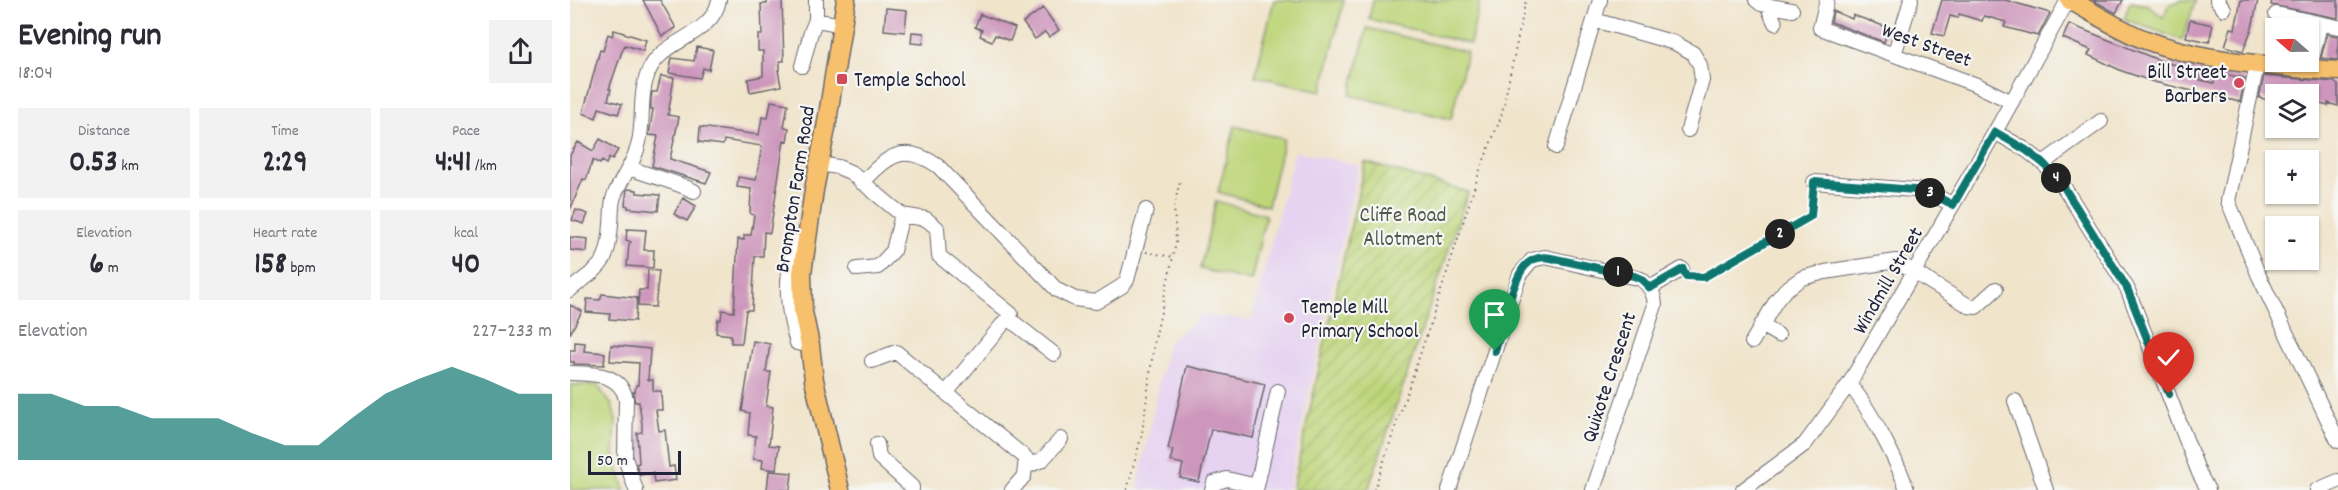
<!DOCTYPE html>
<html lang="en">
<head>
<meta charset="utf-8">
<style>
  :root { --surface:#fff; --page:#f2f2f3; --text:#2b2b33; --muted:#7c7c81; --accent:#0f766e }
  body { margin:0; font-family:Dekko,sans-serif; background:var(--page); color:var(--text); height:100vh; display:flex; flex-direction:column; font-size:22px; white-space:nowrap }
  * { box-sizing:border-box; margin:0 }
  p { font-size:20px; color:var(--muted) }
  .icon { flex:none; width:33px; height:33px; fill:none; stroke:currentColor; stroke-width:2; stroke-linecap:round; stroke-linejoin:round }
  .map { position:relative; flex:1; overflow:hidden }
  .side { display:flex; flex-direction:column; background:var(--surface); width:570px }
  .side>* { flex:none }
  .needle { width:39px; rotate:290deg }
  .controls { position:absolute; left:1695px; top:18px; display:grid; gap:12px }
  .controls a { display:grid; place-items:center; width:54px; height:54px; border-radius:0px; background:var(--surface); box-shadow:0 2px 4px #0004; font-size:30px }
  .scale { position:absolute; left:18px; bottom:15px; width:93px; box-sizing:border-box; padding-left:6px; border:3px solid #22223b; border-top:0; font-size:16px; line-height:21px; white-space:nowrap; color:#22223b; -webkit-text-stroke:4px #f6f6f2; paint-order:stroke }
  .pin { position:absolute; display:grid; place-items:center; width:51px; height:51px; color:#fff; margin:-62px -26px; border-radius:50% 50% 50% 0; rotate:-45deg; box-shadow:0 0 6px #0007 }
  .pin .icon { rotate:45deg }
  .km { position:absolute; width:30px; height:30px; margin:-15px; border-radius:50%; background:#222; color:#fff; font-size:16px; line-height:30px; text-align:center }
  .round { display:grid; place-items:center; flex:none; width:63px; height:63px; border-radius:0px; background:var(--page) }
  .head { display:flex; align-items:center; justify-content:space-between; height:102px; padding:0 18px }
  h1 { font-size:33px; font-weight:800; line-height:45px }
  .metrics { display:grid; grid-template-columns:repeat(3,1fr); gap:9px; height:102px; padding:6px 18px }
  .metrics div { display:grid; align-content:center; border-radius:0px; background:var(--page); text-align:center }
  .metrics b { font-size:30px; font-weight:800 }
  .metrics small { font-size:16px; font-weight:400 }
  .metrics p { font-size:16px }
  .chart { height:168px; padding:12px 18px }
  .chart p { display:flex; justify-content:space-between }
  .chart svg { width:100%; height:108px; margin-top:6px; fill:var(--accent); opacity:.7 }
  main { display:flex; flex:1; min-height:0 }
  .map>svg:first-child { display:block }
</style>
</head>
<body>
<main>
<section class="side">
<div class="head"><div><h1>Evening run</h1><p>18:04</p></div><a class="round"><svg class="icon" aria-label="share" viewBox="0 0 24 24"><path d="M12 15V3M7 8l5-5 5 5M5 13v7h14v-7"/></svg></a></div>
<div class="metrics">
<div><p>Distance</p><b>0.53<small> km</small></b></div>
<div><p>Time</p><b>2:29</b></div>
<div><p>Pace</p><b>4:41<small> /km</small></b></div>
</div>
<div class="metrics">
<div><p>Elevation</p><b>6<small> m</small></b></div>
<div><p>Heart rate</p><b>158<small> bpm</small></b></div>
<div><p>kcal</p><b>40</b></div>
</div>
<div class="chart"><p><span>Elevation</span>227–233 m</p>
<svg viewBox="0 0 160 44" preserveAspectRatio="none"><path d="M0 44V17L10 17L20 22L30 22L40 27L50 27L60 27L70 33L80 38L90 38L100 27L110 17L120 11L130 6L140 11L150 17L160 17V44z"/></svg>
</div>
</section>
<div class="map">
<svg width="1768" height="490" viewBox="0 0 1768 490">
  <defs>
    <pattern id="garden-furrows" width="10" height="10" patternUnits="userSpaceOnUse" patternTransform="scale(1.5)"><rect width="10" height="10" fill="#bed57a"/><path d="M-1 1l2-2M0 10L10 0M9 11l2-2" fill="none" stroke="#a3b76a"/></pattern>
  </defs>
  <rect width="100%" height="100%" fill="#f6f6f2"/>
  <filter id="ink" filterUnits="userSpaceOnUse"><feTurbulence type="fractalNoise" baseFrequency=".0167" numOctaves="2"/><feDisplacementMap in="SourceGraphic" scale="12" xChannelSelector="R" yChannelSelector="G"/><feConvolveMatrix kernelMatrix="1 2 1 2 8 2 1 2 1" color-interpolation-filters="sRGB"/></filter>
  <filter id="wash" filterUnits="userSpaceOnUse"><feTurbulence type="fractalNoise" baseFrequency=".008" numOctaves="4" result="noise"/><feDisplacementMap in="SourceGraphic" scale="24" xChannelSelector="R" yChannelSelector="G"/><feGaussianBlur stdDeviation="1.35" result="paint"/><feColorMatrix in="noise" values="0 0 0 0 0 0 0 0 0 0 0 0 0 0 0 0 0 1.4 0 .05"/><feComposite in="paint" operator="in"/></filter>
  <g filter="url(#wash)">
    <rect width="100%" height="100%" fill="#f0e4cb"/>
    <path fill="#e5d3f1" d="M725,151L789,165L718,490H567L597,344L631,315L681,320Z"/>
    <path fill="#bed57a" stroke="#707c5a" stroke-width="1.5" d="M704,0H774L752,91L685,76Z
      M803,0H910L900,44L799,19Z
      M1611,0H1626L1612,40L1554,19L1560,2L1578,5L1593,17L1599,5Z
      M797,28L897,52L881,119L780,95Z
      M665,126L714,139L698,206L648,192Z
      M646,201L696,215L681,281L630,269Z
      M0,385H27L42,405L46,419L44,454L55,490H0Z"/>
    <path fill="url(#garden-furrows)" stroke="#707c5a" stroke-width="1.5" d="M795,162L898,192L798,490H722Z"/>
    <g id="blocks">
      <path fill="#cd96bc" d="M73,0H90L106,28L92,36Z
        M197,0H212L214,61H210V70H208L211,86L180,92L178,79L193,76V51H188V35H192L191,4H197Z
        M1372,0H1435L1480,13L1468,36L1434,27L1436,22L1414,16L1412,21L1389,14L1388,18L1380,16L1374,36L1362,33Z
        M1523,0H1553L1546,13Z
        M1671,0H1688L1682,28L1673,51L1655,46L1661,28L1665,29Z
        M1702,0H1768V18L1701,5Z
        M316,8L337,10L335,32L314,30Z
        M473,8L489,30L479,37L475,32L465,39L453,23Z
        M1263,11L1282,19L1283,15L1319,28L1314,42L1261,22Z
        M410,14L445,28L440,41L425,35L422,41L410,36L412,30L405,27Z
        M1620,20L1643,25L1639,42L1616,37Z
        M1499,24L1596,63L1632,70L1630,80L1644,83L1647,73L1675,78L1670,102L1584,82L1552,71L1518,55L1521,50L1493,38Z
        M44,30L76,40L73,51L55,45L51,54L39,89H41L38,100L52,104L48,114L29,108L26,118L13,113L30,50L33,51L38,34L42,36Z
        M342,32L354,33L353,44L341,43Z
        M1757,34L1768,36V60L1751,58Z
        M127,47L143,50L139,70L133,68L130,78L99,73L102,58L124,61Z
        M91,76L104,78L98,115L109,117L100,159L141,172L136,183L82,166L88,136L79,135L83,109H81V99L82,92H87Z
        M1694,76L1764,82L1768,85V106L1758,103V106L1738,101V94H1701L1700,100L1689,98Z
        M201,101L218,104L214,127L219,128L217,141L214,140L200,233L194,232L193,256H185L182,310H176L172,343H161V335L146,333L148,319L151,320L152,310L164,312L168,239L174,240V235H181L184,215L180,214L181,189L167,187L168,177L186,180L192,146L154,140L153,145L129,142L130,127L189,135L192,117L198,118Z
        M30,139L48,150L42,160L39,158L36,164L32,161L30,164L23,160L16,180L13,179L0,210V155L8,142L23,151Z
        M57,189L67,190V193L90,195L88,211L58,208V206L55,205Z
        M113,198L126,206L117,221L104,214Z
        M6,210L18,214L14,224L2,220Z
        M57,229L76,230L74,250H84L83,268L57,266L59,244L61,242L56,240Z
        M0,237L18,239L17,252L0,250Z
        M78,270L89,271L85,307L68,306L69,290H77Z
        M32,294L67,298L65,321L39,319L40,314L16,312L17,299L30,300Z
        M0,305L12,311L0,334Z
        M183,341L200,344L196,372H201L196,406L203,407L199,445L209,446L206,470L192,468L193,460L183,459L186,436L178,435L180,413L172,411Z
        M5,342L15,343L14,351L35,353L34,365L4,364V362H0V350H5Z
        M41,345L80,349L78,380H83V391H91L92,410H86L89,431L95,430L99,467L104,466L106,480L84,483L83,473L70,475L66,464L69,463L67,433L72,432V424L69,402H65L63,392H65L66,385H68L69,363L40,361Z
        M617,366L695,384L683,438L641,429L629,482L610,478L613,464L600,461L603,450L598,449Z
        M199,471L222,473L220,490H197Z"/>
    </g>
  </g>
  <g filter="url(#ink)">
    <use href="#blocks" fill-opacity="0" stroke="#6a666d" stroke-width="1.5"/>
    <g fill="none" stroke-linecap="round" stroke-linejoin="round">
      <defs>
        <path id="minor" d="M246,0V20L272,25
          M1186,0L1191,4L1222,10
          M1257,0L1250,28L1407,85L1442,102
          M1647,0L1654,9
          M1197,5L1205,23
          M1706,14L1768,27
          M1024,20L1105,43L1123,53L1130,65L1132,80L1118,130
          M1324,55L1341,0
          M1742,59L1750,24
          M1687,65L1658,201L1689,276L1768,441
          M232,66L241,32L246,20
          M1425,132L1456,150L1473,163L1492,184L1557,288L1629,473L1638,490
          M986,147L1030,0
          M1473,163L1531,121
          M249,164L268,167L280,172L332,215L356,219L367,228L369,256L441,314L376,393L456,458L454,476L442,490
          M60,168C82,177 102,180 124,191
          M1244,182L1357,191L1383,205
          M292,183C318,156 333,142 368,166L487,290L505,299L526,302L552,286L557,280L576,210
          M237,242H226C214,277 216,308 227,343L240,345
          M287,269L308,267L323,251L332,215
          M1080,288L1112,269
          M0,290C32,264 38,266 41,224C42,215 41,205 44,196C52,177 65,162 69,142C74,120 69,95 78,73C91,38 142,38 149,0
          M438,318L484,354
          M1191,325L1208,335
          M1182,342L1206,301L1215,290L1232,278L1255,272L1326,261L1399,306L1406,307L1426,289
          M302,361L326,352L376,393
          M0,373C22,374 50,372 56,399L55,458L66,490
          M1279,384C1298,405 1329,464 1337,490
          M1445,401L1476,490
          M307,444L309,457L342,487V490
          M455,467L472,460L491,439
          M687,486L708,391
          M642,490L644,483L657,479L687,486L686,490
          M879,490L950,274L962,260L975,257L1071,279C1080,286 1084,293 1085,305L1023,490
          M1173,490L1235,444L1279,384L1425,132L1498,0
          M1747,490L1768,481"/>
        <path id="major" d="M1500,0C1524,13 1548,29 1573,39C1635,63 1702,66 1768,71
          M270,490L244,380L240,345L233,312L232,273L244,190L256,128L276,0"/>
      </defs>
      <use href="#minor" stroke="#6a666d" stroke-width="16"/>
      <use href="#major" stroke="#6a666d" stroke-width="21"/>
      <path stroke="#6a666d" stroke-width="2" stroke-dasharray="1.5 4.5" stroke-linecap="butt" d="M576,252L603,257
        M1124,277H1134L1241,216L1243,194
        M557,490L572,434L584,344L606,243L604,206L610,181
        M804,490L860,325L910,170L931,117L956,0"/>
      <use href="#minor" stroke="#fff" stroke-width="14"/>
      <use href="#major" stroke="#f7c06c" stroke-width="18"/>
    </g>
  </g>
  <g fill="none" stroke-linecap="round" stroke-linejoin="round" filter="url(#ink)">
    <defs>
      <path id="route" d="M925,351C931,331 943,279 955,266C962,258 972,256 981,258L1064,276L1071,279L1080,288L1113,269L1116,276L1134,277L1241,216L1244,182L1357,191L1383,205L1425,132L1456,150L1473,163L1492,184L1557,288L1599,394"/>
    </defs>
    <use href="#route" stroke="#fff" stroke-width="12"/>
    <use href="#route" stroke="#0f766e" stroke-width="8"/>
  </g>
  <g fill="#d1495b" stroke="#f6f6f2" stroke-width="2">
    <rect x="266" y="73" width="12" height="12" rx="3"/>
    <circle cx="1669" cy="83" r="6"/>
    <circle cx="719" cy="318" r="6"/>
  </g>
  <g text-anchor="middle" stroke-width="4.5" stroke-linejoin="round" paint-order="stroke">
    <g font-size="21" fill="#22223b" stroke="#f6f6f2">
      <text transform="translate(1357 44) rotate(20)" y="7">West Street</text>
      <text transform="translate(224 189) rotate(-81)" y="7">Brompton Farm Road</text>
      <text transform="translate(1317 280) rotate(-60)" y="7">Windmill Street</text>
      <text transform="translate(1038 377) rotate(-72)" y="7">Quixote Crescent</text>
    </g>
    <g font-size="21" fill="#22223b" stroke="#f6f6f2" text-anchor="start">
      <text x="1657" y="78" text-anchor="end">Bill Street<tspan x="1657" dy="24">Barbers</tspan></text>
      <text x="284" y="86">Temple School</text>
      <text x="731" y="313">Temple Mill<tspan x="731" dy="24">Primary School</tspan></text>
    </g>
    <g font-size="21" fill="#51584e" stroke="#f6f6f2">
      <text x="833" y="221">Cliffe Road<tspan x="833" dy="24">Allotment</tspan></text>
    </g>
  </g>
</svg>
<div class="controls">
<a><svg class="needle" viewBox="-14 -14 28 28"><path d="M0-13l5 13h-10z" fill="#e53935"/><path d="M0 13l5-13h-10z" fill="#7c7c81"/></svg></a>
<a><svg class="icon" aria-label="layers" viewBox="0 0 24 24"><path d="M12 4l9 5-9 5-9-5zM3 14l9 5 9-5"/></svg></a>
<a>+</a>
<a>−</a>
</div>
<div class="scale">50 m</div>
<div class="pin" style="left:925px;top:351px;background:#1e9e55"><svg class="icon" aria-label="arrive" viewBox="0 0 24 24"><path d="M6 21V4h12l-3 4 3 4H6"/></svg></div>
<div class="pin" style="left:1599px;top:394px;background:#d93025"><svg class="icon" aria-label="check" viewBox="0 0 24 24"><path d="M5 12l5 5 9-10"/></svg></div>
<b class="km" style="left:1048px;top:272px">1</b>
<b class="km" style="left:1210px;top:234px">2</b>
<b class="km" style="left:1360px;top:193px">3</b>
<b class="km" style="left:1486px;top:178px">4</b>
</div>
</main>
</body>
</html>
